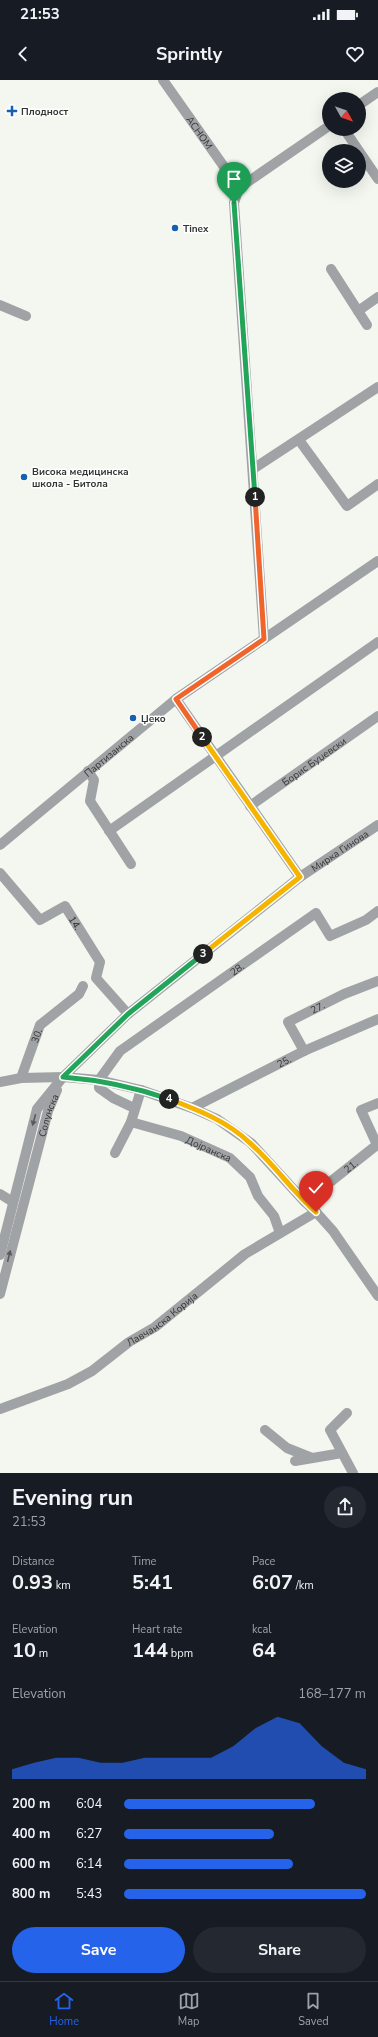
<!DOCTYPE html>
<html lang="en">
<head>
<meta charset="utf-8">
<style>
  :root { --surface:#171b24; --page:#242831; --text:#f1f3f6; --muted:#9ea1a6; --line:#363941; --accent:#2563eb }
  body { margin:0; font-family:"Nunito Sans",sans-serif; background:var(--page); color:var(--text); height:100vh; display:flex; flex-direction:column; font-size:15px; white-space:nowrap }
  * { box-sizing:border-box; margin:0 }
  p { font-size:13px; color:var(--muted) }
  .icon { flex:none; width:22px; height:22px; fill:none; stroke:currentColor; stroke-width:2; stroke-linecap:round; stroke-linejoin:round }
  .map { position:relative; height:1393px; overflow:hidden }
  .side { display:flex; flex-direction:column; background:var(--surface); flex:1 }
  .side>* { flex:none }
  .needle { width:26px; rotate:130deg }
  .fabs { position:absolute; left:322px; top:12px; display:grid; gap:8px }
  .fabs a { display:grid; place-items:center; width:44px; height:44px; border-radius:50%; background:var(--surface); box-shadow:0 4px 16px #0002; font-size:20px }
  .pin { position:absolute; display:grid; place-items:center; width:34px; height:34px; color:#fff; margin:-41px -17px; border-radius:50% 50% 50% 0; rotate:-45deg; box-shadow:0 0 4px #0007 }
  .pin .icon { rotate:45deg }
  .km { position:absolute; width:20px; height:20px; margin:-10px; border-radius:50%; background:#222; color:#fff; font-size:11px; line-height:20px; text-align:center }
  .round { display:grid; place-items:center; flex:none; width:42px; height:42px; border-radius:21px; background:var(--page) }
  .overview { display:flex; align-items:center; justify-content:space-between; height:68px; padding:0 12px }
  h1 { font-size:22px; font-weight:700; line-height:30px }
  .figures { display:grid; grid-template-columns:repeat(3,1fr); gap:6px; height:68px; padding:4px 12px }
  .figures div { display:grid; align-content:center }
  .figures b { font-size:20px; font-weight:700 }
  .figures small { font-size:11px; font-weight:400 }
  .figures p { font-size:11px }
  .chart { height:112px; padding:8px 12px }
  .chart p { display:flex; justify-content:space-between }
  .chart svg { width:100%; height:72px; margin-top:4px; fill:var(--accent); opacity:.7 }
  .button { display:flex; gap:8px; margin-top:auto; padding:8px 12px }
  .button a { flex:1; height:46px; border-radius:24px; background:var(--accent); color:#fff; font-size:16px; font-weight:700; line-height:46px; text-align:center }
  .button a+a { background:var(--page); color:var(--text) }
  ul { padding:0 12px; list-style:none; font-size:13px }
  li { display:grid; grid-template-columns:64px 48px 1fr; align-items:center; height:30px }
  li i { height:10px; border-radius:5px; background:var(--accent) }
  .status { display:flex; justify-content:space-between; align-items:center; height:28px; padding:0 20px; background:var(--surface); direction:ltr }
  .status svg { height:11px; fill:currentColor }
  header { display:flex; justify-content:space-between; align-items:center; height:52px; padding:0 12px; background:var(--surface); font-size:18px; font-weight:700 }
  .tab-bar { display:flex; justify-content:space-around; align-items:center; height:56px; border-top:1px solid var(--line); background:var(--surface); font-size:11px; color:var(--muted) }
  .tab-bar a { display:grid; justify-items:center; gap:2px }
  .tab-bar .on { color:var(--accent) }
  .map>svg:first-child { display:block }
</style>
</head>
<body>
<div class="status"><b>21:53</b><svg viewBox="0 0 49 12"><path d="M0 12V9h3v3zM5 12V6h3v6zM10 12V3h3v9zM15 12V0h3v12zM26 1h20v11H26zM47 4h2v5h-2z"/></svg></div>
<header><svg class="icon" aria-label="back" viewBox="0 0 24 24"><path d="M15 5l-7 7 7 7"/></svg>Sprintly<svg class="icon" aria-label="heart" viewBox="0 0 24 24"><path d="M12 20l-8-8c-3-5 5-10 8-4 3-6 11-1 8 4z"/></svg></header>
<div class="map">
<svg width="378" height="1393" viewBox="0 0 378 1393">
  <rect width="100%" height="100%" fill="#f3f7f0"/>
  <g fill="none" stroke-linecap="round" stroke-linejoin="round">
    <g stroke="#a0a3a5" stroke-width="10">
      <path id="s1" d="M163,0L239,108"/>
      <path d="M359,25L378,12"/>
      <path d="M344,49L378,99"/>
      <path d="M239,108L234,123L264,559"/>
      <path d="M239,108L329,46"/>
      <path d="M331,189L358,231L378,217"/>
      <path d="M0,225L26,236"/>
      <path d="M358,231L367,245"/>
      <path d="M299,360L347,426L378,404"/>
      <path d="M253,389L378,307"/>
      <path d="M176,619L300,797"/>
      <path d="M88,691L94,700L90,721L131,784"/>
      <path id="s2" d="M250,726L378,636"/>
      <path d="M109,751L378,562"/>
      <path id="s3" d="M0,765L176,619L378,481"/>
      <path id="s4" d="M0,793L40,840L65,826L100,882L96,898L128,934"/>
      <path id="s5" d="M304,971L288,942L344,914L378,901"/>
      <path id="s6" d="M21,998L40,945L79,914L83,906"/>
      <path d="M0,1002L21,998L63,997L99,1000L141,1010L192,1028L217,1039L251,1063L305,1122L316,1132L333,1151L378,1216"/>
      <path id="s7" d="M141,1010L131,1042L181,1056L230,1078L250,1097L258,1116L274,1136L280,1153"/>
      <path id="s8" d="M134,1028L113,1018L99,1008V1000L120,971L316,833L330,856L366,840L378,831"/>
      <path id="s9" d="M192,1028L304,971L378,939"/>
      <path d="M377,1065L361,1030L378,1023"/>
      <path d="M115,1073L131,1042"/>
      <path d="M0,1114L13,1122"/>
      <path id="s10" d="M305,1122L378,1064"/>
      <path id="s11" d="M0,1175L37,1029L63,997L128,934L300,797L378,745"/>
      <path id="s12" d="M0,1214L48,1031L57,1010"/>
      <path id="s13" d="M0,1329L68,1304L92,1291L129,1262L155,1247L245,1174L316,1132"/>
      <path d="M347,1333L330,1350L353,1393"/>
      <path d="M265,1350L287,1368L312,1378"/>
      <path d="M295,1381L342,1373"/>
    </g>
  </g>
  <defs><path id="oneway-solid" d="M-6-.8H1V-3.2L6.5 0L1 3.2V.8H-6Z"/></defs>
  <g fill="#595c5a">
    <use href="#oneway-solid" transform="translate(34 1040) rotate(105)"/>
    <use href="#oneway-solid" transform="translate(9 1176) rotate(-76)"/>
  </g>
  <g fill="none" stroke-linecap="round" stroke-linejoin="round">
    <defs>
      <path id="split-1" d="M234,123L255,417"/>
      <path id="split-2" d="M202,657L176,619L264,559L255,417"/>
      <path id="split-3" d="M202,657L300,797L203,874"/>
      <path id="split-4" d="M169,1019C134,1007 100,1000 63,997L128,934L203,874"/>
      <path id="split-5" d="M169,1019C198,1030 227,1041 250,1063C274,1084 292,1111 316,1132"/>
    </defs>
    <use href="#split-1" stroke="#fff" stroke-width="8"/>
    <use href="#split-2" stroke="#fff" stroke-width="8"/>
    <use href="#split-3" stroke="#fff" stroke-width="8"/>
    <use href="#split-4" stroke="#fff" stroke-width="8"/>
    <use href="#split-5" stroke="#fff" stroke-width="8"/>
    <use href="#split-1" stroke="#22a559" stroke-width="5"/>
    <use href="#split-2" stroke="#f0652b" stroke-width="5"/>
    <use href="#split-3" stroke="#f5b400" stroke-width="5"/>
    <use href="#split-4" stroke="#22a559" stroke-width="5"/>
    <use href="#split-5" stroke="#f5b400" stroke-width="5"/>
  </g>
  <g fill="#1561b0" stroke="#fff" stroke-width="1.5">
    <path d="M10 25h4v4h4v4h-4v4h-4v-4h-4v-4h4z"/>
    <circle cx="175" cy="148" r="4"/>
    <circle cx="24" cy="397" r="4"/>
    <circle cx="133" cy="638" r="4"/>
  </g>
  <g text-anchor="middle" stroke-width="3" stroke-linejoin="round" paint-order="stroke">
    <g font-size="10" font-weight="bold" fill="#333532" stroke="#fff" text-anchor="start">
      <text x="21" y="35">Плодност</text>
      <text x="183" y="152">Tinex</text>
      <text x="32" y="395">Висока медицинска<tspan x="32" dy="12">школа - Битола</tspan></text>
      <text x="141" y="642">Џеко</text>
    </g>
    <g font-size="10" fill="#333532" stroke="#fff">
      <text dy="4" stroke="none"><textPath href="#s1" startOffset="64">АСНОМ</textPath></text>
      <text dy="4" stroke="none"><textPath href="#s3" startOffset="141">Партизанска</textPath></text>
      <text dy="4" stroke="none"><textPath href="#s2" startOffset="78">Борис Буџевски</textPath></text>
      <text dy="4" stroke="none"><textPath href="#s11" startOffset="550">Мирка Гинова</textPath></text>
      <text dy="4" stroke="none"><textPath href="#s4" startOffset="110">14.</textPath></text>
      <text dy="4" stroke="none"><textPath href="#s8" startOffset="227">28.</textPath></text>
      <text dy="4" stroke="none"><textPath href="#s5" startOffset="66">27.</textPath></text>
      <text dy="4" stroke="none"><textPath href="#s6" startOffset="45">30.</textPath></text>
      <text dy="4" stroke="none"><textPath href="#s9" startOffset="103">25.</textPath></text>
      <text dy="4" stroke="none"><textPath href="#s12" startOffset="185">Солунска</textPath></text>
      <text dy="4" stroke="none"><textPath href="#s7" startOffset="116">Дојранска</textPath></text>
      <text dy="4" stroke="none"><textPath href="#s10" startOffset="58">21.</textPath></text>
      <text dy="4" stroke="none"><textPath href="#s13" startOffset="187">Лавчанска Корија</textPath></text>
    </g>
  </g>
</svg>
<div class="fabs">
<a><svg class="needle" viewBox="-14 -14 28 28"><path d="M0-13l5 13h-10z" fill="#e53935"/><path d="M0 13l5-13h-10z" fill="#9ea1a6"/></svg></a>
<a><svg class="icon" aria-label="layers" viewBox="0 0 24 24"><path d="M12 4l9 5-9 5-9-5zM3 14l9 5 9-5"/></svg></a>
</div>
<div class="pin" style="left:234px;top:123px;background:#1e9e55"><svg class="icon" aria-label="arrive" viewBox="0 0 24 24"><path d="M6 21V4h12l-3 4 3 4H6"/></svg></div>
<div class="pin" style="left:316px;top:1132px;background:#d93025"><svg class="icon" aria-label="check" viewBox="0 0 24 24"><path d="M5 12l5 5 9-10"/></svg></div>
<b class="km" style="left:255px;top:417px">1</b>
<b class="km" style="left:202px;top:657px">2</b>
<b class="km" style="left:203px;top:874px">3</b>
<b class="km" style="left:169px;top:1019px">4</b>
</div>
<section class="side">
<div class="overview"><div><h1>Evening run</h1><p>21:53</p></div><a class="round"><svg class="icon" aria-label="share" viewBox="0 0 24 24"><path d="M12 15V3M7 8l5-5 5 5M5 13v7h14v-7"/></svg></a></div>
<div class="figures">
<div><p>Distance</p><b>0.93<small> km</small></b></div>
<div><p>Time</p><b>5:41</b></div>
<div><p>Pace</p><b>6:07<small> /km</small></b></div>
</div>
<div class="figures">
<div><p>Elevation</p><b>10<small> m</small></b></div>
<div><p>Heart rate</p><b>144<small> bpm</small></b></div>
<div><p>kcal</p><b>64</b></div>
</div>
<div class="chart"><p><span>Elevation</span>168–177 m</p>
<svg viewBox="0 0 160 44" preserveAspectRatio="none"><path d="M0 44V38L10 34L20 31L30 31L40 34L50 34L60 31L70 31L80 31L90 31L100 24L110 13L120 6L130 10L140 24L150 34L160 38V44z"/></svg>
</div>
<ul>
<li><b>200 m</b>6:04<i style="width:79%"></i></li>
<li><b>400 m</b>6:27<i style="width:62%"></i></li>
<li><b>600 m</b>6:14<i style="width:70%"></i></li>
<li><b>800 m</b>5:43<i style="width:100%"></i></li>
</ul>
<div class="button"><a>Save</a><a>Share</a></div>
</section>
<nav class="tab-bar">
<a class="on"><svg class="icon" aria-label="home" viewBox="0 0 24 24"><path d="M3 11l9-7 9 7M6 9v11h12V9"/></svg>Home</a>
<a><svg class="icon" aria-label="map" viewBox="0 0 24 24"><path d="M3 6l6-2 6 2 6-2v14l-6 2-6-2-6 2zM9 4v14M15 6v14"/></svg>Map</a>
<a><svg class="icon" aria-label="saved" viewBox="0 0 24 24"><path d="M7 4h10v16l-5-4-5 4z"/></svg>Saved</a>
</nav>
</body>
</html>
